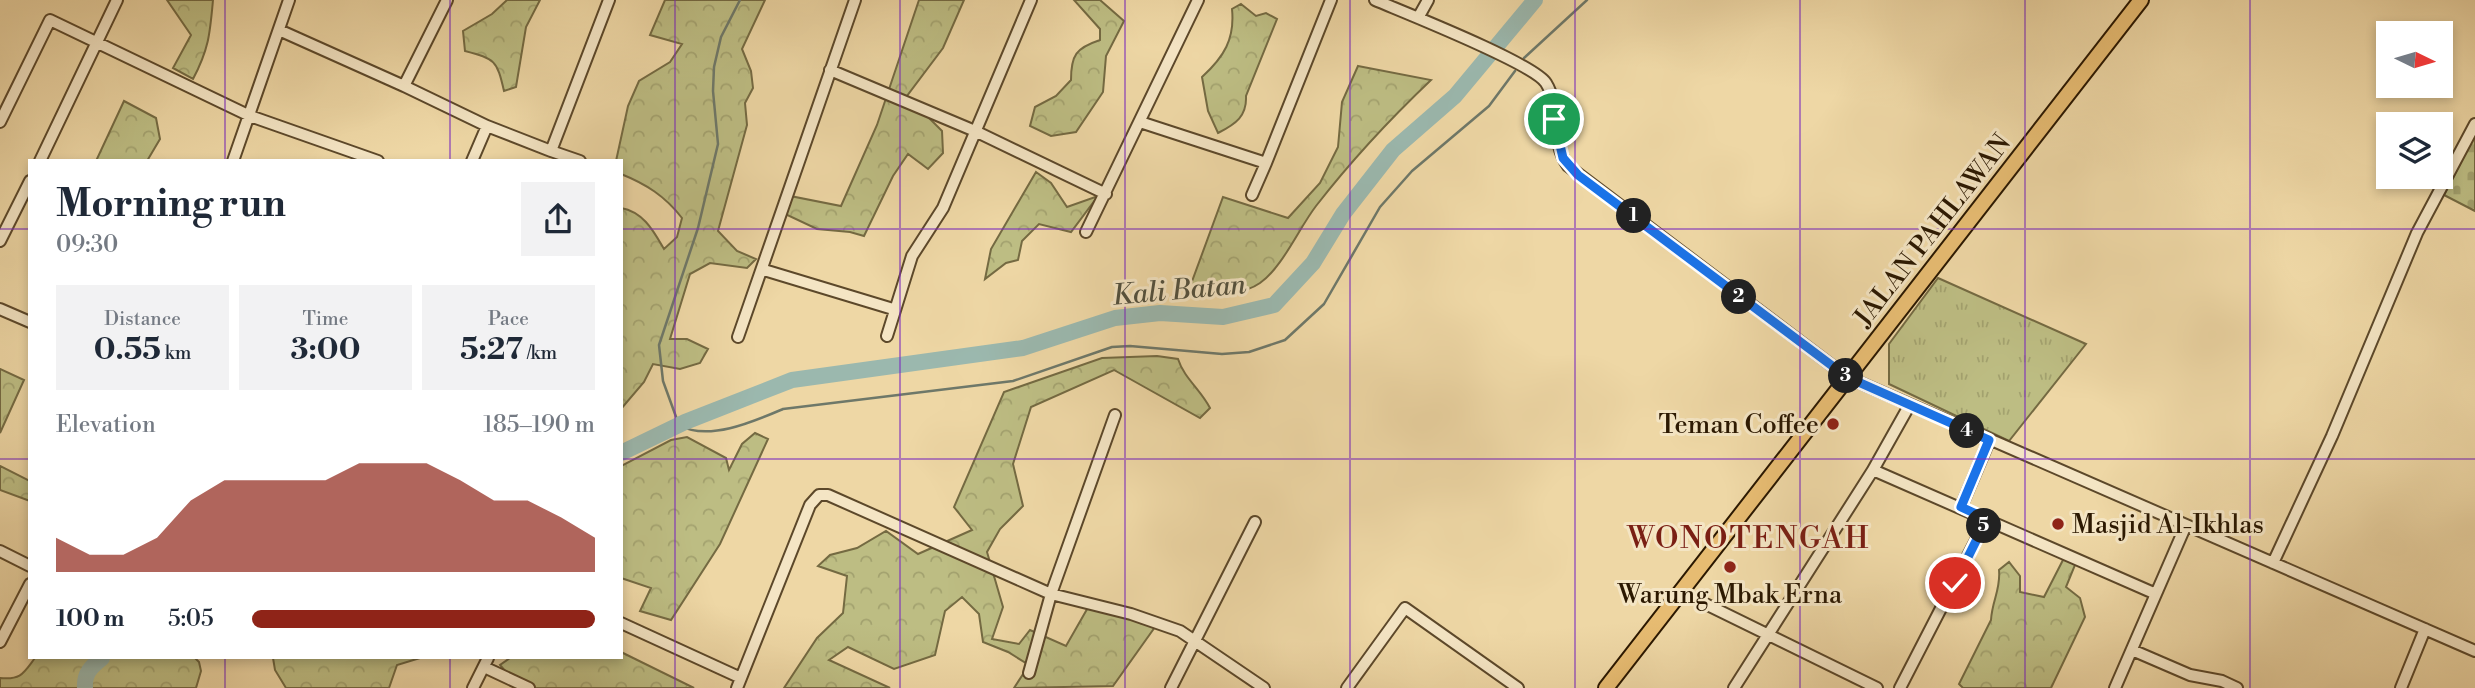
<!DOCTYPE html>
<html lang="en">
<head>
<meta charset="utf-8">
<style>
  :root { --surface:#fff; --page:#f2f2f3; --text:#1f2937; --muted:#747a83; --accent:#8f2418 }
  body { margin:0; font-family:"Libre Bodoni",serif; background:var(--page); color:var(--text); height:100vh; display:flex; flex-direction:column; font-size:26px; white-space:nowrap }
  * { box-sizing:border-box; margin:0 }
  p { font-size:23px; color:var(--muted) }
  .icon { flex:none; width:38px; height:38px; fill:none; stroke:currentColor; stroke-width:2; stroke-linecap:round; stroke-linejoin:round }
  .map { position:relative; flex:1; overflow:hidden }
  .panel { position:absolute; left:28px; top:159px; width:595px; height:500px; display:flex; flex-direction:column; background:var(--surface); border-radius:0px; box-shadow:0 4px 10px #0003 }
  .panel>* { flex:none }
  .needle { width:46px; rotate:95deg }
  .controls { position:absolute; left:2376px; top:21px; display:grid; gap:14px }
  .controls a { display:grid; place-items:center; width:77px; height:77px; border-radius:0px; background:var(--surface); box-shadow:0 4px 10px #0003; font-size:35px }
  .pin { position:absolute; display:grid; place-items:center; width:60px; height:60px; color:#fff; margin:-30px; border:4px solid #fff; border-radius:50%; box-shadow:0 2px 7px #0007 }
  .km { position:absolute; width:35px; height:35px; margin:-18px; border-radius:50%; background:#222; color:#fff; font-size:19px; line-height:35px; text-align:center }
  .round { display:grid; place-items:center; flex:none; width:74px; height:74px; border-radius:0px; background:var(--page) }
  .headline { display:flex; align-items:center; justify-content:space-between; height:119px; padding:0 28px }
  h1 { font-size:38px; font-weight:800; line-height:52px }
  .figures { display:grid; grid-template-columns:repeat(3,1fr); gap:10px; height:119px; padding:7px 28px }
  .figures div { display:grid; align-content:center; border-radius:0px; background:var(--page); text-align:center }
  .figures b { font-size:30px; font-weight:800 }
  .figures small { font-size:19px; font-weight:400 }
  .figures p { font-size:19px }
  .chart { height:196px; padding:14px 28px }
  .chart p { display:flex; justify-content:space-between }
  .chart svg { width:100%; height:126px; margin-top:7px; fill:var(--accent); opacity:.7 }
  ul { padding:0 28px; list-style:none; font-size:23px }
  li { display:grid; grid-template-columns:112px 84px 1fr; align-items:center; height:52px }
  li i { height:18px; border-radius:9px; background:var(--accent) }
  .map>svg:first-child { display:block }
</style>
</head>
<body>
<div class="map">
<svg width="2475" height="688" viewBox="0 0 2475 688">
  <defs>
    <pattern id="grass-tufts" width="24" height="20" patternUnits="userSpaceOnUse" patternTransform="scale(1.75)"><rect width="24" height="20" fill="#bdbd83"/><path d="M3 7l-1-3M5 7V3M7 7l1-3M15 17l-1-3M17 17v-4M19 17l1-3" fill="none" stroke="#a3a26f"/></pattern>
    <pattern id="forest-crowns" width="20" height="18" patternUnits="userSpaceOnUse" patternTransform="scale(1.75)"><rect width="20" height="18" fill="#bdbd83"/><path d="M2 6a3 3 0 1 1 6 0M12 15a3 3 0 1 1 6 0" fill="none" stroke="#a3a26f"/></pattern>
    <pattern id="cemetery-stones" width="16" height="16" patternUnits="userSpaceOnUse" patternTransform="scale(1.75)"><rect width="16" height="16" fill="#bdbd83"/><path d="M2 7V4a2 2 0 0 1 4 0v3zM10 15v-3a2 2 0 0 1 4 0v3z" fill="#a3a26f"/></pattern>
  </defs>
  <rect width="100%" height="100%" fill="#eed7a5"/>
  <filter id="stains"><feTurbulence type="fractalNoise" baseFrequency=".00286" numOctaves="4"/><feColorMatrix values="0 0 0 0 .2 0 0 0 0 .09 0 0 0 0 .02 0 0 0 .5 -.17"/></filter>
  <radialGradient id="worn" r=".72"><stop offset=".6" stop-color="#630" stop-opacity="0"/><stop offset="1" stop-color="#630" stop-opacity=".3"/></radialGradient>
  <path fill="url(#grass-tufts)" stroke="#746a42" stroke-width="2" d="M1938,278L2086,344L2009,441L1889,384V344Z"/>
  <path fill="url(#forest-crowns)" stroke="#746a42" stroke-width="2" d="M167,0H213C210,33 209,49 193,79L173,68L191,35Z
    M507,0H540L526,27L516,87L504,91C497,60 495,59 465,51L463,31L492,14Z
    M665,0H765L742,49L751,71L753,88L745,103L747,125L718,231L737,251L756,259L747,268L710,263L690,274L670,339H687L708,349L700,363L680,369L653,364L644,382L621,409V208C644,212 654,232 664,249L677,237L682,218C665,196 646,184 621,174V161H616L628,106L639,81L670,62L682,44L650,35Z
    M919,0H964L943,48L907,96L942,131L943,153L928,169L908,154L893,176L864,236L850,232L817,229L783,213L790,196L841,206L877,125Z
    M1074,0H1100L1124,21L1106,56L1103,92L1076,132L1051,136L1030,126L1035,107L1056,96L1071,80C1071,55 1076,48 1100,40V29Z
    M1241,4L1256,16L1266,13L1277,19L1246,96C1247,116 1236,124 1218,133L1208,111L1202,77C1224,57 1235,39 1232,9Z
    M1358,66L1431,80C1389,120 1351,161 1316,206C1299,228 1282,268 1260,283C1240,297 1209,294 1187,295L1223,197L1288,218L1320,183L1338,147L1342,102Z
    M124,101L156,118L160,139L147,161H96Z
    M1036,172L1051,183L1067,207L1098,196L1071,232L1039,224L1022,241L1018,260L1006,263L985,279L991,249Z
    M1157,356L1178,359C1184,378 1201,390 1210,408L1200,418L1114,370L1031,407L1013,464L1023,506L1000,529L987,552L1003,607L992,639L1019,644L1030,630L1066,646L1090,604L1155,627L1113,686L1014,688L1029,665L1008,652L983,642L979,614L962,597L945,611L935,655L894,669L848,647L829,660L890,688H784L817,638L843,613L847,576L818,566L830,555L857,548L886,531L918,554L972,530L954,507L1004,392L1102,358Z
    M0,369L24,380L0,433Z
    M755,433L768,439L720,544L671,620L640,611L651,588L621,578V466L671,440L687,437L726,458L729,470L742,444Z
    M0,466L30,481V501L0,490Z
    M2064,558L2075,565L2066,587L2080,598L2085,617L2051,688H1963L1959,684L1991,620C1992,601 2001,589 1999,570L2009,562L2020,576V592L2044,597Z
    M621,652L694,688H520L500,665L510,658H621Z
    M35,658H195L199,662L201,671L196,688H0V678C21,680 23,674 35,658Z
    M273,658H420L397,665L389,688H286L275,670Z"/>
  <path fill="url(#cemetery-stones)" stroke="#746a42" stroke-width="2" d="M2475,135V211L2444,195Z"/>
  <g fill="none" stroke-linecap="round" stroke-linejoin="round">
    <path stroke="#6e7869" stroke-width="2.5" d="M740,0L721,37L714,67L713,91L718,144L698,228L659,345L663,381L679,425C708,442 755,421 783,409L1013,381L1112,347L1130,346L1222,354L1249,352L1285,340L1324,304L1380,207L1412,171L1489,106L1515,71
      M1524,58L1587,0"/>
    <path stroke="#9bb8ae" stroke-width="16" d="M621,453L685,422L792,380L1023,348L1115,318L1160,313L1223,317L1274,305L1313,263L1343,214L1393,150L1455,96L1535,0
      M85,688C84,673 91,667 102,658"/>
    <defs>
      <path id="minor" d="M447,0L404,86L487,126L551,151L609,0
        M1375,0C1403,12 1533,63 1546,83C1561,107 1550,142 1568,166L1847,377L2475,651
        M1418,18L1428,0
        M279,30L404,86
        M830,70L975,131L1106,194
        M0,122L50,20L250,116L378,161
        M1140,122L1266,163L1331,0
        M551,151L580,161
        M40,161L117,0
        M233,161L289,0
        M472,161L487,126
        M1252,195L1266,163
        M1086,232L1198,0
        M0,241L30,181
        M764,270L893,309
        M0,309L30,322
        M887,336L912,256L943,208L1031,0
        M738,337L855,0
        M1873,470L1909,406
        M1961,507L1989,441
        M0,551L30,566
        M2273,563L2332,436L2417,233L2475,124
        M1681,592L1877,688
        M621,623L741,678
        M0,642L30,584
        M2132,650L2190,675L2222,681L2237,688
        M484,667L529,688
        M1029,673L1051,594L1115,415
        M473,688L488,658
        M737,688L810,505L819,495H828L1051,594L1131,614L1180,631L1264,688
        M1171,688L1255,522
        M1347,688L1405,608L1518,688
        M1734,688L1873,470L2156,594
        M1900,688L1987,519
        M2115,688L2186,525
        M2401,688L2425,629"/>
      <path id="major" d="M1606,688L2141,0"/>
    </defs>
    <use href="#minor" stroke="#5c482a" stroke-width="14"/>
    <use href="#major" stroke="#2b1801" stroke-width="18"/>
    <use href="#minor" stroke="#f4e5c4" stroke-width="10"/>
    <use href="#major" stroke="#e7bc72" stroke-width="14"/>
  </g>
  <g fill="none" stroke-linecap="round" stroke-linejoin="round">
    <defs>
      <path id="route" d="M1554,119L1563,158L1578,175L1847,377L1989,440L1961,507L1987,519L1955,583"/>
    </defs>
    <use href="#route" stroke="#fff" stroke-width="14"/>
    <use href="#route" stroke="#1a73e8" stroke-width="9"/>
  </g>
  <path fill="none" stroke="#7b2cbf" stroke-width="2" stroke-opacity="0.55" d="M225,0V161M450,0V161M675,0V688M900,0V688M1125,0V688M1350,0V688M1575,0V688M1800,0V688M2025,0V688M2250,0V688M0,229H30M621,229H2475M0,459H30M621,459H2475M225,658V688M450,658V688"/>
  <g fill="#8f2418" stroke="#f4e5c4" stroke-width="2.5">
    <circle cx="1833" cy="424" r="7"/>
    <circle cx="2058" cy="524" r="7"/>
    <circle cx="1730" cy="567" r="7"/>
  </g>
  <g text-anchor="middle" stroke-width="6" stroke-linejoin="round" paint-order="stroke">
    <g font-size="26" fill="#2b1801" stroke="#f4e5c4">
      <text transform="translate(1932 230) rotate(-52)" y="9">JALAN PAHLAWAN</text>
    </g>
    <g font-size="26" fill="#2b1801" stroke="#f4e5c4" text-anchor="end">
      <text x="1819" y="433">Teman Coffee</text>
      <text x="2072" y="533" text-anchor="start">Masjid Al-Ikhlas</text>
      <text x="1730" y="603" text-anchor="middle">Warung Mbak Erna</text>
    </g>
    <g font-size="28" font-style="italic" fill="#52503e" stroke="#f4e5c4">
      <text transform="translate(1179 289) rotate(-5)" y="10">Kali Batan</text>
    </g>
    <g font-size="30" letter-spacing="2" fill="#7a1f14" stroke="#f4e5c4">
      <text x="1749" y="548">WONOTENGAH</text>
    </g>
  </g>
  <rect width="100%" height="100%" filter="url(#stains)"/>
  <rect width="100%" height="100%" fill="url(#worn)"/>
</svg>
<div class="controls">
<a><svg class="needle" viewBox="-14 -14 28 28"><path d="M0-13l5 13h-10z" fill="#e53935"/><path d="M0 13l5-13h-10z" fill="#747a83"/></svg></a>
<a><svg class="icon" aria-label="layers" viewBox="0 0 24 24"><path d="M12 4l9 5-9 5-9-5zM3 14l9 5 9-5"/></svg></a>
</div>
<div class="pin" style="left:1554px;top:119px;background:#1e9e55"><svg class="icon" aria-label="arrive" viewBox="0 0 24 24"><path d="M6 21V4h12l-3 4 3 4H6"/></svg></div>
<div class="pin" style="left:1955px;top:583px;background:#d93025"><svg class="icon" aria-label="check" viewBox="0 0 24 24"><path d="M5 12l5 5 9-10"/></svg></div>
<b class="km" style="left:1634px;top:216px">1</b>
<b class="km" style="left:1739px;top:297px">2</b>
<b class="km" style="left:1846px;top:376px">3</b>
<b class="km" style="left:1967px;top:431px">4</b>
<b class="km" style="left:1984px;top:526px">5</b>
<section class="panel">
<div class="headline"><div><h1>Morning run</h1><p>09:30</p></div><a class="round"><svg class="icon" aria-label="share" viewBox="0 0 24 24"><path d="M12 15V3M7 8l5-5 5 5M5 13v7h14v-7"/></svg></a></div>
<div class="figures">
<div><p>Distance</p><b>0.55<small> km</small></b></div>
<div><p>Time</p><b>3:00</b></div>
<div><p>Pace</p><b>5:27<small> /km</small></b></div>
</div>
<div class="chart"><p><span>Elevation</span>185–190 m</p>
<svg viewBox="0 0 160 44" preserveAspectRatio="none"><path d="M0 44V32L10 38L20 38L30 32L40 19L50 12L60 12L70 12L80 12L90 6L100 6L110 6L120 12L130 19L140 19L150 25L160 32V44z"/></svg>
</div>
<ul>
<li><b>100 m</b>5:05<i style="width:100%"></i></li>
</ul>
</section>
</div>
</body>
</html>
